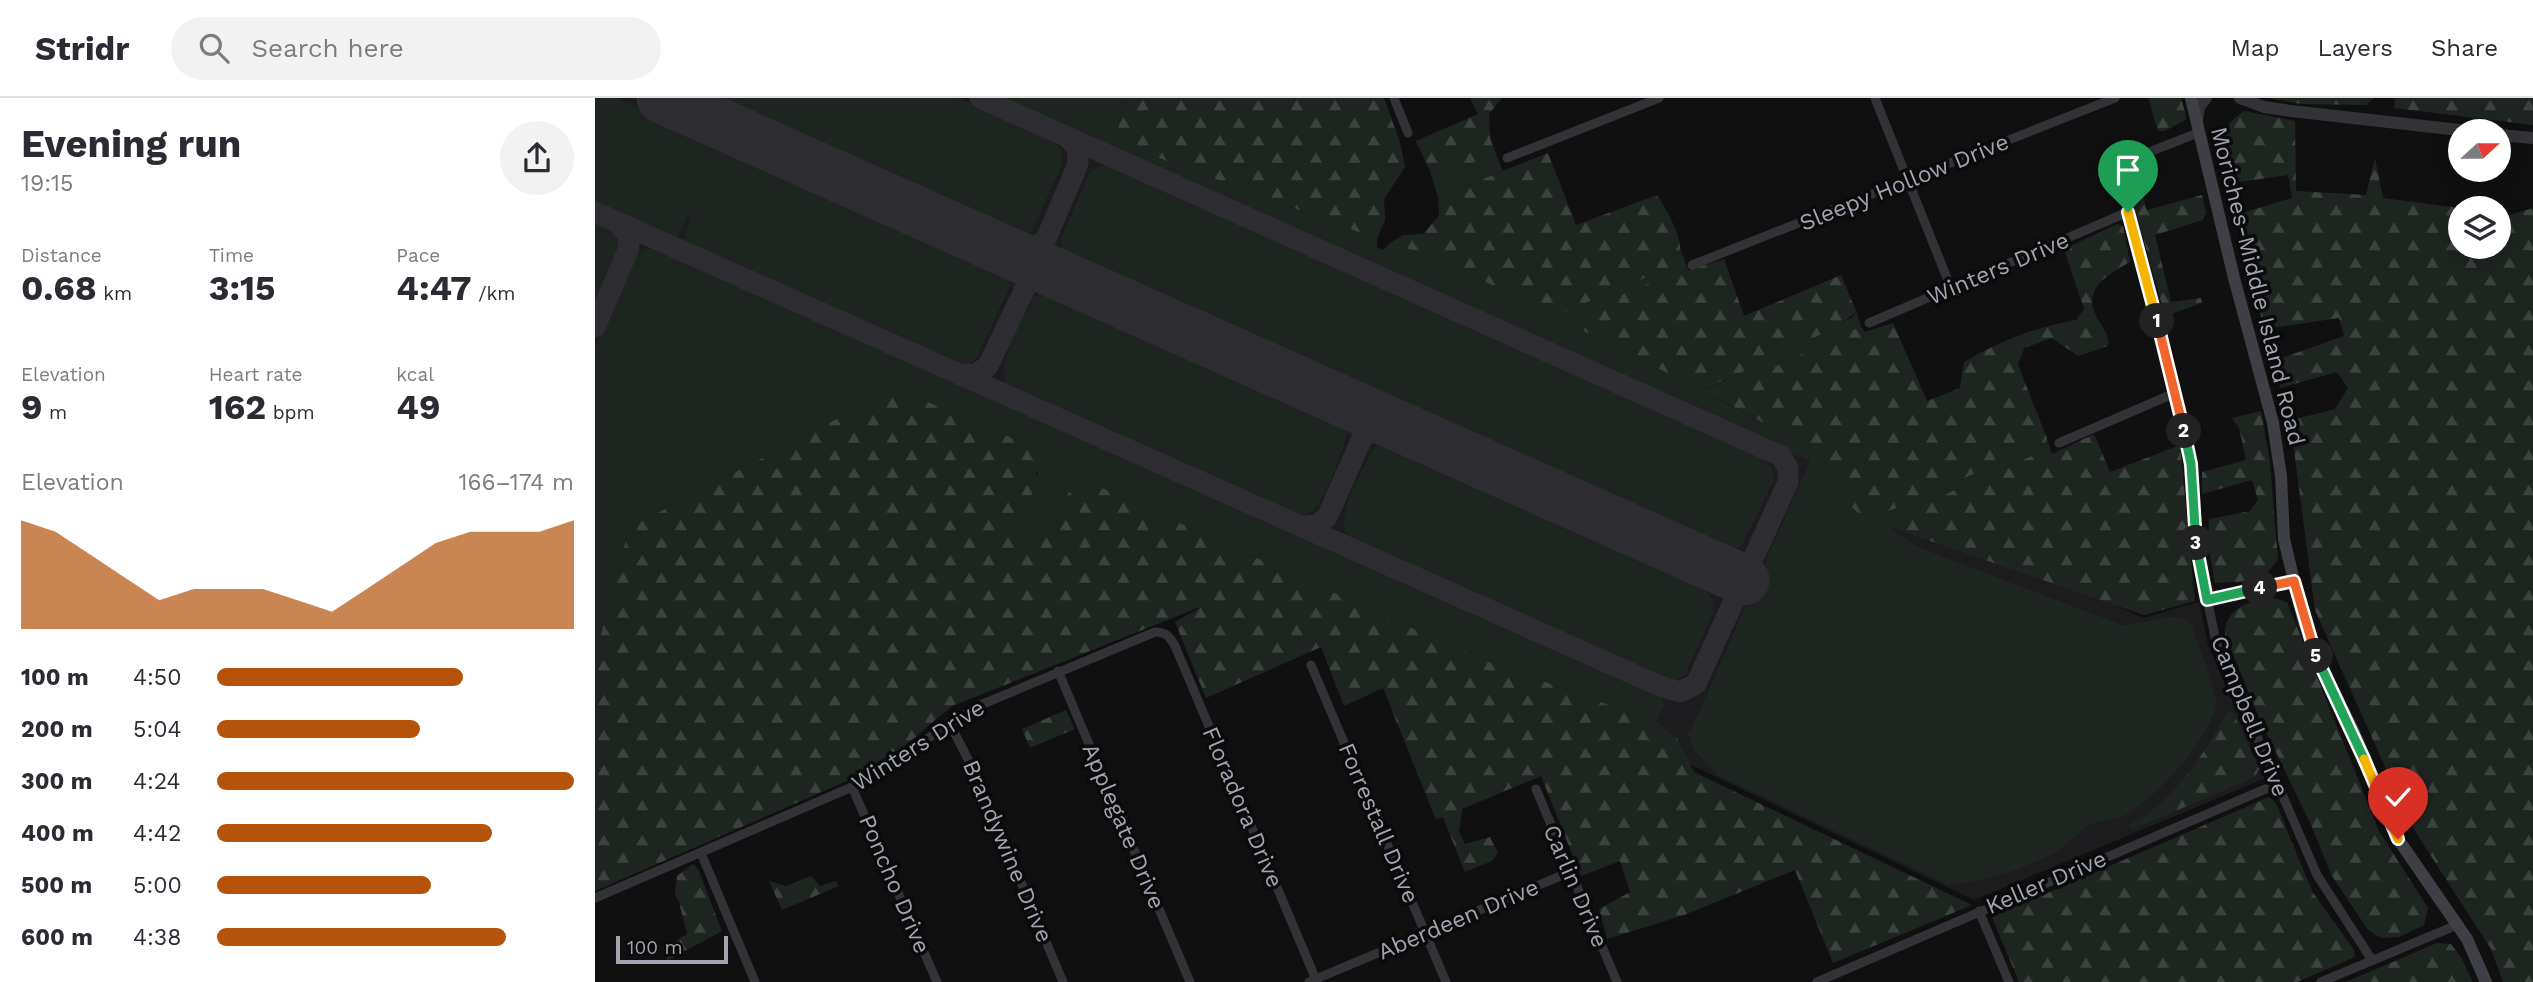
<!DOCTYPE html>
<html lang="en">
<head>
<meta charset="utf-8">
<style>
  :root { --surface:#fff; --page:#f2f2f3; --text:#2b2b33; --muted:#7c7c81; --line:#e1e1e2; --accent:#b45309 }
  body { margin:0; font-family:"Work Sans",sans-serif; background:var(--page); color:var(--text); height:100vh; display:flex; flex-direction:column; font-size:26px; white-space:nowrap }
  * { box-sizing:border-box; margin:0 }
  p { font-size:23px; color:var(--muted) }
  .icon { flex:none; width:38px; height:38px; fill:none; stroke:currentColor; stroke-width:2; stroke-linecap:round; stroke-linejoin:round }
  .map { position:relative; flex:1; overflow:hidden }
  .panel { display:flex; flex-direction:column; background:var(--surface); width:595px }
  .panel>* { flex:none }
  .needle { width:46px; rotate:69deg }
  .controls { position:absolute; left:1853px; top:21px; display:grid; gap:14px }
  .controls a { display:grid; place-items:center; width:63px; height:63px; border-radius:50%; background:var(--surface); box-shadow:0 4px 18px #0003; font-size:35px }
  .scale { position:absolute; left:21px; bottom:18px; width:112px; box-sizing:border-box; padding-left:7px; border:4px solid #a2a4b1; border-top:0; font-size:19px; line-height:24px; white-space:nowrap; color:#a2a4b1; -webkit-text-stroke:5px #0b0b0c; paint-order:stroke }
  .pin { position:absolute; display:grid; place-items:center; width:60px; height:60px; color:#fff; margin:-72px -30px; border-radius:50% 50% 50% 0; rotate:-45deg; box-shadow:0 0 7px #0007 }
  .pin .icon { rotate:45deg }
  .km { position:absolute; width:35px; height:35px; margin:-18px; border-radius:50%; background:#222; color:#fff; font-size:19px; line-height:35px; text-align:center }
  .round { display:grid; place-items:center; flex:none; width:74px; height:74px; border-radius:37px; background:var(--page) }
  .summary { display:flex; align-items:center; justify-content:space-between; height:119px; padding:0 21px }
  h1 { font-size:38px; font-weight:700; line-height:52px }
  .stats { display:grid; grid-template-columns:repeat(3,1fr); gap:10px; height:119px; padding:7px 21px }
  .stats div { display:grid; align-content:center }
  .stats b { font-size:35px; font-weight:700 }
  .stats small { font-size:19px; font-weight:400 }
  .stats p { font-size:19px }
  .chart { height:196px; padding:14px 21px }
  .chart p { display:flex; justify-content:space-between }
  .chart svg { width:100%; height:126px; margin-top:7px; fill:var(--accent); opacity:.7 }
  ul { padding:0 21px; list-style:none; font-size:23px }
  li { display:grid; grid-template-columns:112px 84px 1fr; align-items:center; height:52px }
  li i { height:18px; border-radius:9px; background:var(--accent) }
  header { display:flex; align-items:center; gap:42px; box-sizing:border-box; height:98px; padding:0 35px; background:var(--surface); border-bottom:2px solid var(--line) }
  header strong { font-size:33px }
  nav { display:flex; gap:38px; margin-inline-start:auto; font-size:24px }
  .search { width:490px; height:63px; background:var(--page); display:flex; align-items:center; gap:18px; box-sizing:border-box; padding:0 24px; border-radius:38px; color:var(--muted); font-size:26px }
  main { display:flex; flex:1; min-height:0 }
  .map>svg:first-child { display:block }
</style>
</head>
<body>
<header>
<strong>Stridr</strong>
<div class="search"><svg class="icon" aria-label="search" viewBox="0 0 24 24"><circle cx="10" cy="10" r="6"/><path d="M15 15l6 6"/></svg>Search here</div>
<nav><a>Map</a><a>Layers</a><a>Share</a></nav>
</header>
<main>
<section class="panel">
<div class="summary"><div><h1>Evening run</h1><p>19:15</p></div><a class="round"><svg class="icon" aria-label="share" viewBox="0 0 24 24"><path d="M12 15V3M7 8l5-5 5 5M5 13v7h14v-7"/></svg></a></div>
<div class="stats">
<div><p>Distance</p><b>0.68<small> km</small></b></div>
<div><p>Time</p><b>3:15</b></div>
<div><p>Pace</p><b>4:47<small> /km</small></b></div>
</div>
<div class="stats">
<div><p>Elevation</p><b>9<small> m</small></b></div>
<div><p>Heart rate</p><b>162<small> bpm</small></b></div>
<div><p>kcal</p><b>49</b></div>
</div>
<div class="chart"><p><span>Elevation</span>166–174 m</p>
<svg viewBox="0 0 160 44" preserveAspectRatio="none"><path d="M0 44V6L10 10L20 18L30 26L40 34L50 30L60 30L70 30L80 34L90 38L100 30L110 22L120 14L130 10L140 10L150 10L160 6V44z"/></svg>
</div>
<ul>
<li><b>100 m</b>4:50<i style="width:69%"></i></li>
<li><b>200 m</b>5:04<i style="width:57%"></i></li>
<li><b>300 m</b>4:24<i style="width:100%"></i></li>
<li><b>400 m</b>4:42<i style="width:77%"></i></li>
<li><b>500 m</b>5:00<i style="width:60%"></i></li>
<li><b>600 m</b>4:38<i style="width:81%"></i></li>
</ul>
</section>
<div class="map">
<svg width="1938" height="884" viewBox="0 0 1938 884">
  <defs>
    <pattern id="forest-firs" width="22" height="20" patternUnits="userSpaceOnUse" patternTransform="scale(1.75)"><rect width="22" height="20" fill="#1e2520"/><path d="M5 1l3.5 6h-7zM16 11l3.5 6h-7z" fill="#3c423e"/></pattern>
  </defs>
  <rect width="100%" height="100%" fill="#101011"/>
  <path fill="#1c1c1e" d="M0,0H488L521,35L1548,520L1604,504L1613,547L1671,680L1379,802L307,290L0,465Z"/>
  <path fill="#1e2520" d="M0,0H20L404,169L413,180L415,188L381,261L372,268H363L88,147L96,118H92L82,142L0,107Z
    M105,0H363L454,41L466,51L468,64L437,133L427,138L415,136Z
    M400,0H527L522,38L529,47L782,141V149L788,152L795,145L839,159L960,218L1082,162L1086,152L1093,172L1082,176L1069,272L1108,293L1258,219L1261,213L1266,228L1119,299L1219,352L1250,386L1271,423L1450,345L1452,340L1455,350L1299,419L1293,428L1320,448L1527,527C1551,528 1582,508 1597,528C1602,544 1621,591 1621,605C1618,637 1564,696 1537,713C1523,723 1507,721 1497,726C1483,733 1473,747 1459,755C1431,770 1383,787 1352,786L1122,677L1099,652L1091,632H1096L1215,363L783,171L776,164L771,166Z
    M901,56L908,73L843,99L834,71L843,78Z
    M512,67L1166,358L1177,370L1179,382L1146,448L1133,454L1119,451L478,164L467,155L466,141L494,76L502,70Z
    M0,124C6,127 15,130 20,135C35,152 8,191 0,208Z
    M50,151L64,153L1065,597L1069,607L1061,624L883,560L490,382L438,447L428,444L424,434L443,373L34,430L5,540L0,545V247L38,161Z
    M446,194H458L742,320L752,331C751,348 730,402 718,412C711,418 706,419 698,418L415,293C397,266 426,227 438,200Z
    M787,344L800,346L1102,479L1118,503V515L1090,577L1081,583L1070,584L756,443C735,419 768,374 780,348Z"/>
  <path fill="url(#forest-firs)" d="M527,0H789L805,44L810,69L789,101L790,122L782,141L529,47L522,38Z
    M875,0H907L894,16L895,40L901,56L843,78L834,71L821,43L883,16Z
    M1553,0H1586L1592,21L1570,33H1563Z
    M1674,0H1779L1771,7L1706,6Z
    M1800,0H1938V27L1799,10Z
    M1649,13L1700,23L1701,93L1771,97L1780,60L1788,100L1865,110L1866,149H1904V120L1938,110V884H1908L1896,851L1816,727L1720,512L1697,337L1701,321L1740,311L1753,290L1742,274L1685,290L1678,263L1749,238L1744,220L1669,231L1644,124L1650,114L1697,100L1693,77L1630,86C1627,53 1618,34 1649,13Z
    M953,55L981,127L1062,97C1070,109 1088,140 1085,154C1084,163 1077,166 1071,171L960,218L839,159L795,145L808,137L828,136L844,118L843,99Z
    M1562,60L1542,74L1552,112L1607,97L1611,114L1608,122L1560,137L1576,204L1606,200L1607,205L1570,218L1534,90L1538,66Z
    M1522,126L1528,128L1535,164C1512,177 1484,192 1504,223C1509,232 1515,238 1513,248L1483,258L1457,240L1429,250L1423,267L1452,340L1450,345L1271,423L1248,400L1250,386L1219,352L1118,298L1266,228L1270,234L1298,225L1332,303L1365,290L1369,264C1404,244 1440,229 1481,222L1489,211L1469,151Z
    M1129,161L1149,218L1246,177L1261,213C1254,228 1133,279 1108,293L977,227C992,203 1099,170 1129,161Z
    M295,293H307L436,348C451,373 432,407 424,434L428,444L438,447C453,431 472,386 490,382L883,560L1061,624L1082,640L1099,674L1377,807L1238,865L1200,772L1089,817L1012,841L1004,811L1035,794L1025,763L986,778L946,678L867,711L864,734L870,746L895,739L903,755L897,763L870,774L848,719L841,722L788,590L749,608L726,549L611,600L580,524L610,507L357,608L286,668L0,793V545L5,540L34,430Z
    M1666,313L1675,364L1683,462C1665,487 1648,483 1620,485L1613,446L1614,421L1655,413L1663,402L1657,382L1607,396V374L1651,362L1644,330L1637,320Z
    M1499,336L1515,374L1585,347L1600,503L1549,517L1292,428L1299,419L1455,350L1457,356Z
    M1675,499L1692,504L1784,733L1833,810L1829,827L1804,839L1786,840L1773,832L1737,778L1716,727L1663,617L1630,537C1629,511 1654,503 1675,499Z
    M471,612L480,631L435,650L427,631Z
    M1637,612L1664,671L1660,679L1538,731L1534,727C1577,706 1610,655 1632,614Z
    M1674,699L1681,705L1717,793L1759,852L1760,859L1702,884H1424L1397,819Z
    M98,766L103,771L127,833L72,863L71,849L92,836L84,804L80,797L82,778Z
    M216,778L225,788L241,783L244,788L187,812L174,783L191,788Z
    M1842,845L1856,846L1866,859L1878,884H1751Z"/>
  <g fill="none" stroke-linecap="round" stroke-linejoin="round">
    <path stroke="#2e2e32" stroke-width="21" d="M0,114L1065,588L1085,594L1101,586L1193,384V370L1186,358L385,0
      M416,155L436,154L451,141L483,66L482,50L471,38
      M0,229L34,150L33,137L22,124
      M365,277L381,276L393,268L434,182L445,176L461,175
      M768,340L784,327H802
      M706,428L722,427L732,419L769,336L768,320L756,306"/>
    <path stroke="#2e2e32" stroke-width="51" d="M67,0L1149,482"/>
    <path stroke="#333337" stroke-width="9" d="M799,0L813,35
      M1280,0L1356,190
      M1605,34L1534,62L1525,73L1533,114L1591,344L1599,436L1621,544L1722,777L1777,862
      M912,60L1064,0
      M1097,167L1520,0
      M1274,225L1533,114
      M1464,345L1580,295
      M1612,502L1699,483
      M716,567L851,884
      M463,573L595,884
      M354,624L380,675L468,884
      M257,689L342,884
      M941,691L1022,884
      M106,755L160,884
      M0,800L257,689L383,608L560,534C571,534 575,539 580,548L722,884
      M1384,813L1414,884
      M714,884L975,774
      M1222,884L1682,686
      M1726,884L1862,827"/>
    <path stroke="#333337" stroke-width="12" d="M1645,0L1669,9L1696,13L1873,33
      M1602,22L1604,9L1611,0
      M1904,37L1938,40"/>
    <path stroke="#3f4045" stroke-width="12" d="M1596,0L1639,180L1678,325L1686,378L1689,441L1708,521L1718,552L1759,634L1803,741L1872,841L1891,884"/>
  </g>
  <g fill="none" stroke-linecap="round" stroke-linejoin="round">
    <defs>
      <path id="split-1" d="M1533,114L1562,223"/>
      <path id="split-2" d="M1562,223L1589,333"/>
      <path id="split-3" d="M1589,333L1596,366L1601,445"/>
      <path id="split-4" d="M1601,445L1612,502L1665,490"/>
      <path id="split-5" d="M1665,490L1699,483L1721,558"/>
      <path id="split-6" d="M1721,558L1769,661"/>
      <path id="split-7" d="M1769,661L1803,741"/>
    </defs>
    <use href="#split-1" stroke="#fff" stroke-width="14"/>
    <use href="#split-2" stroke="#fff" stroke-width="14"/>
    <use href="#split-3" stroke="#fff" stroke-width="14"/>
    <use href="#split-4" stroke="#fff" stroke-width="14"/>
    <use href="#split-5" stroke="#fff" stroke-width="14"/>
    <use href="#split-6" stroke="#fff" stroke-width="14"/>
    <use href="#split-7" stroke="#fff" stroke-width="14"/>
    <use href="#split-1" stroke="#f5b400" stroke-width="9"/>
    <use href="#split-2" stroke="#f0652b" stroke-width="9"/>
    <use href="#split-3" stroke="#22a559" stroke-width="9"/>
    <use href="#split-4" stroke="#22a559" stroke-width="9"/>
    <use href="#split-5" stroke="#f0652b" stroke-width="9"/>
    <use href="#split-6" stroke="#22a559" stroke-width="9"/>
    <use href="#split-7" stroke="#f5b400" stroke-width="9"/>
  </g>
  <g text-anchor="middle" stroke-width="7" stroke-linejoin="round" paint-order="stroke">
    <g font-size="23" fill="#a2a4b1" stroke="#0b0b0c">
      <text transform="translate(1309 84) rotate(-22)" y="8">Sleepy Hollow Drive</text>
      <text transform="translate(1403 170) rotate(-23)" y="8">Winters Drive</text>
      <text transform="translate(1663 188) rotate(76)" y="8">Moriches-Middle Island Road</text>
      <text transform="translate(1655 618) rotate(68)" y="8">Campbell Drive</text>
      <text transform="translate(323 647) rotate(-32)" y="8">Winters Drive</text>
      <text transform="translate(648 709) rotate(67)" y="8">Floradora Drive</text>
      <text transform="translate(784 725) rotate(67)" y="8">Forrestall Drive</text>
      <text transform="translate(529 728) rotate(67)" y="8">Applegate Drive</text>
      <text transform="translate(413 753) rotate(67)" y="8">Brandywine Drive</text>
      <text transform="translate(1451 784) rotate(-23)" y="8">Keller Drive</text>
      <text transform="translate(300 786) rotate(67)" y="8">Poncho Drive</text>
      <text transform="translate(981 788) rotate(67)" y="8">Carlin Drive</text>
      <text transform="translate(863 821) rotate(-23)" y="8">Aberdeen Drive</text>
    </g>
  </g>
</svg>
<div class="controls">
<a><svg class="needle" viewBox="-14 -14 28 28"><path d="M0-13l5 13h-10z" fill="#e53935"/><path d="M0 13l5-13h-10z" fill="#7c7c81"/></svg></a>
<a><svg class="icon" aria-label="layers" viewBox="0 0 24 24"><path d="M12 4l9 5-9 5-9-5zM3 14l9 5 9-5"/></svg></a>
</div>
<div class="scale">100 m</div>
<div class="pin" style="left:1533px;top:114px;background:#1e9e55"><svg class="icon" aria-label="arrive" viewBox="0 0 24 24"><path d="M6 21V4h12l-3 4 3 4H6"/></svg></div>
<div class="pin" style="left:1803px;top:741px;background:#d93025"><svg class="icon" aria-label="check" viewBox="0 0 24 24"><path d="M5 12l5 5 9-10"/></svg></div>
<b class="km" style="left:1562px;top:223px">1</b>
<b class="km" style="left:1589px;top:333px">2</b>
<b class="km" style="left:1601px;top:445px">3</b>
<b class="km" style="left:1665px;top:490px">4</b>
<b class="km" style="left:1721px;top:558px">5</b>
</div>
</main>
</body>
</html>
